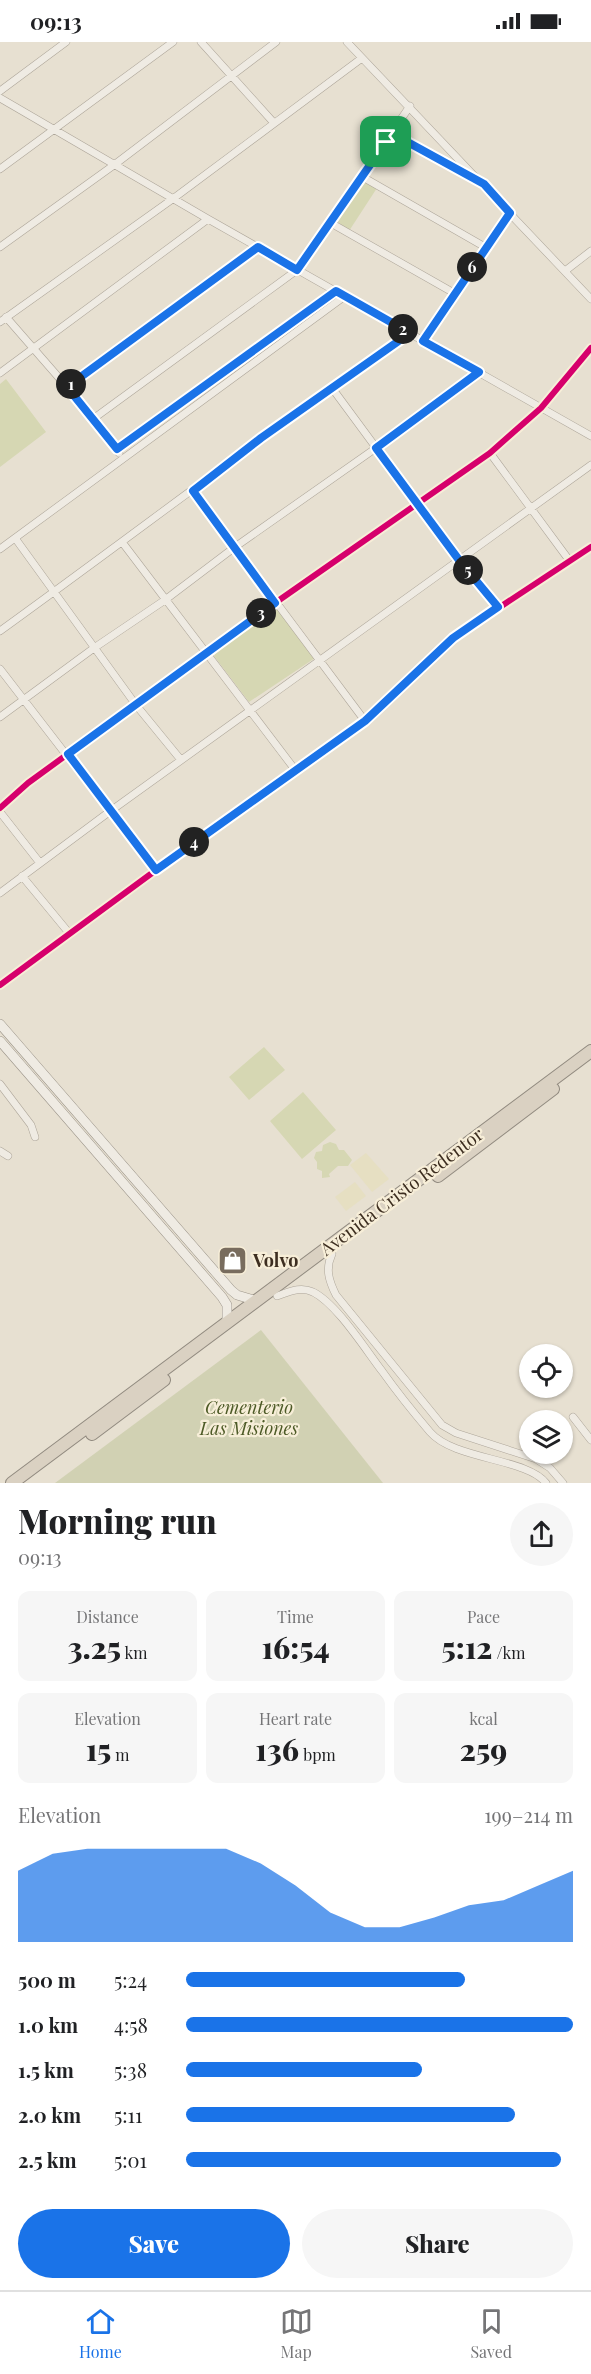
<!DOCTYPE html>
<html lang="en">
<head>
<meta charset="utf-8">
<style>
  :root { --surface:#fff; --page:#f6f6f6; --text:#202124; --muted:#757577; --line:#e0e0e0; --accent:#1a73e8 }
  body { margin:0; font-family:"Playfair Display",serif; background:var(--page); color:var(--text); height:100vh; display:flex; flex-direction:column; font-size:22px; white-space:nowrap }
  * { box-sizing:border-box; margin:0 }
  p { font-size:20px; color:var(--muted) }
  .icon { flex:none; width:33px; height:33px; fill:none; stroke:currentColor; stroke-width:2; stroke-linecap:round; stroke-linejoin:round }
  .map { position:relative; height:1441px; overflow:hidden }
  .details { display:flex; flex-direction:column; background:var(--surface); flex:1 }
  .details>* { flex:none }
  .fabs { position:absolute; left:519px; top:1302px; display:grid; gap:12px }
  .fabs a { display:grid; place-items:center; width:54px; height:54px; border-radius:50%; background:var(--surface); box-shadow:0 2px 4px #0004; font-size:30px }
  .pin { position:absolute; display:grid; place-items:center; width:51px; height:51px; color:#fff; margin:-26px; border-radius:12px; box-shadow:0 3px 9px #0006 }
  .km { position:absolute; width:30px; height:30px; margin:-15px; border-radius:50%; background:#222; color:#fff; font-size:16px; line-height:30px; text-align:center }
  .round { display:grid; place-items:center; flex:none; width:63px; height:63px; border-radius:32px; background:var(--page) }
  .summary { display:flex; align-items:center; justify-content:space-between; height:102px; padding:0 18px }
  h1 { font-size:33px; font-weight:800; line-height:45px }
  .metrics { display:grid; grid-template-columns:repeat(3,1fr); gap:9px; height:102px; padding:6px 18px }
  .metrics div { display:grid; align-content:center; border-radius:12px; background:var(--page); text-align:center }
  .metrics b { font-size:30px; font-weight:800 }
  .metrics small { font-size:16px; font-weight:400 }
  .metrics p { font-size:16px }
  .chart { height:168px; padding:12px 18px }
  .chart p { display:flex; justify-content:space-between }
  .chart svg { width:100%; height:108px; margin-top:6px; fill:var(--accent); opacity:.7 }
  .primary-button { display:flex; gap:12px; margin-top:auto; padding:12px 18px }
  .primary-button a { flex:1; height:69px; border-radius:36px; background:var(--accent); color:#fff; font-size:24px; font-weight:800; line-height:69px; text-align:center }
  .primary-button a+a { background:var(--page); color:var(--text) }
  ul { padding:0 18px; list-style:none; font-size:20px }
  li { display:grid; grid-template-columns:96px 72px 1fr; align-items:center; height:45px }
  li i { height:15px; border-radius:8px; background:var(--accent) }
  .status { display:flex; justify-content:space-between; align-items:center; height:42px; padding:0 30px; background:var(--surface); direction:ltr }
  .status svg { height:16px; fill:currentColor }
  .dock { display:flex; justify-content:space-around; align-items:center; height:84px; border-top:2px solid var(--line); background:var(--surface); font-size:16px; color:var(--muted) }
  .dock a { display:grid; justify-items:center; gap:3px }
  .dock .active { color:var(--accent) }
  .map>svg:first-child { display:block }
</style>
</head>
<body>
<div class="status"><b>09:13</b><svg viewBox="0 0 49 12"><path d="M0 12V9h3v3zM5 12V6h3v6zM10 12V3h3v9zM15 12V0h3v12zM26 1h20v11H26zM47 4h2v5h-2z"/></svg></div>
<div class="map">
<svg width="591" height="1441" viewBox="0 0 591 1441">
  <rect width="100%" height="100%" fill="#e7e0d1"/>
  <path fill="#e6dfc2" d="M366,1111L389,1137L372,1150L350,1123Z
    M355,1140L366,1154L346,1169L335,1155Z"/>
  <path fill="#d6d7b3" d="M362,138L377,146L349,189L334,177Z
    M6,337L46,390L0,425V342Z
    M277,565L315,616L249,660L214,614L217,609Z
    M264,1005L285,1028L249,1058L229,1035Z
    M303,1050L336,1088L302,1117L270,1079Z
    M330,1100L336,1102L339,1108H344L352,1118L348,1124H338L329,1132L330,1135L322,1136V1129L317,1127V1120L314,1116L316,1110L322,1109L323,1103Z"/>
  <path fill="#d1d1b3" d="M261,1288L383,1441H55Z"/>
  <g fill="none" stroke-linecap="round" stroke-linejoin="round">
    <defs>
      <path id="street" d="M201,0L274,81
        M347,0L591,257
        M0,49L66,0
        M0,56L208,177L591,394
        M386,100L402,97L476,138
        M0,127L173,0
        M361,134L485,205
        M329,180L454,251
        M0,205L114,123L276,0
        M565,229L591,209
        M6,275L67,345L119,411
        M0,280L174,156L362,16
        M423,299L510,170
        M0,331L208,177
        M67,345L258,205
        M332,346L459,518L498,565
        M93,377L297,228L410,64
        M117,407L336,249
        M490,411L569,518
        M193,449L365,679
        M15,496L136,663L181,718
        M122,500L296,729
        M0,507L345,254
        M0,589C137,490 271,387 410,291
        M0,627L156,829
        M0,675L94,606L165,558L235,505L376,406L479,330
        M0,766L28,741L275,561L490,411L541,366L591,306
        M0,770L40,821
        M22,834L69,891
        M0,851L105,773L591,423
        M0,943L186,806L365,679L453,596L591,505
        M0,1042L31,1083L35,1095
        M0,1109L8,1114
        M332,1212C325,1227 329,1239 336,1253L442,1383L456,1391L536,1417L550,1426L563,1441
        M277,1254C289,1250 300,1244 313,1250C337,1262 365,1307 382,1329C397,1350 413,1370 430,1390C454,1418 527,1416 546,1441
        M573,1375L591,1398"/>
      <path id="secondary" d="M0,982L231,1248L237,1253L257,1259
        M0,999L222,1255L227,1263V1282"/>
      <path id="highway" d="M438,1134L553,1047
        M92,1392L164,1338
        M12,1441L591,1009"/>
    </defs>
    <use href="#street" stroke="#ada599" stroke-width="8"/>
    <use href="#secondary" stroke="#9c958a" stroke-width="10"/>
    <use href="#highway" stroke="#928b80" stroke-width="14"/>
    <use href="#street" stroke="#efebe3" stroke-width="7"/>
    <use href="#secondary" stroke="#efebe3" stroke-width="9"/>
    <use href="#highway" stroke="#dad1c2" stroke-width="12"/>
    <defs>
      <path id="cycleway" d="M0,766L28,741L275,561L490,411L541,366L591,306
        M0,943L186,806L365,679L453,596L591,505"/>
    </defs>
    <use href="#cycleway" stroke="#f7eed8" stroke-width="10"/>
    <use href="#cycleway" stroke="#d6006c" stroke-width="6"/>
  </g>
  <g fill="none" stroke-linecap="round" stroke-linejoin="round">
    <defs>
      <path id="route" d="M397,97H402L484,142L510,171L423,299L479,330L376,406L459,518L498,565L453,596L365,679L156,828L68,712L275,561L193,449L261,396L410,291L336,249L117,407L67,345L258,205L297,228L386,100Z"/>
    </defs>
    <use href="#route" stroke="#fff" stroke-width="12"/>
    <use href="#route" stroke="#1a73e8" stroke-width="8"/>
  </g>
  <defs>
    <symbol id="shop-square" viewBox="-11 -11 22 22"><rect x="-9" y="-9" width="18" height="18" rx="4" fill="#786c5e" stroke="#f7eed8"/><path d="M-5-2.5h2.3a2.7 3.5 0 0 1 5.4 0H5L5.5 6h-11ZM-1.5-2.5h3a1.5 2.3 0 0 0-3 0Z" fill="#fff"/></symbol>
  </defs>
  <g fill-rule="evenodd">
    <use href="#shop-square" x="216" y="1202" width="33" height="33"/>
  </g>
  <g text-anchor="middle" stroke-width="4.5" stroke-linejoin="round" paint-order="stroke">
    <g font-size="18" fill="#3d2e20" stroke="#f7eed8">
      <text transform="translate(402 1150) rotate(-37)" y="6">Avenida Cristo Redentor</text>
    </g>
    <g font-size="18" font-weight="bold" fill="#3d2e20" stroke="#f7eed8" text-anchor="start">
      <text x="253" y="1225">Volvo</text>
    </g>
    <g font-size="18" font-style="italic" fill="#4d5a26" stroke="#f7eed8">
      <text x="249" y="1372">Cementerio<tspan x="249" dy="21">Las Misiones</tspan></text>
    </g>
  </g>
</svg>
<div class="fabs">
<a><svg class="icon" aria-label="locate" viewBox="0 0 24 24"><circle cx="12" cy="12" r="6"/><path d="M12 2v4M12 18v4M2 12h4M18 12h4"/></svg></a>
<a><svg class="icon" aria-label="layers" viewBox="0 0 24 24"><path d="M12 4l9 5-9 5-9-5zM3 14l9 5 9-5"/></svg></a>
</div>
<div class="pin" style="left:386px;top:100px;background:#1e9e55"><svg class="icon" aria-label="arrive" viewBox="0 0 24 24"><path d="M6 21V4h12l-3 4 3 4H6"/></svg></div>
<b class="km" style="left:71px;top:342px">1</b>
<b class="km" style="left:403px;top:287px">2</b>
<b class="km" style="left:261px;top:571px">3</b>
<b class="km" style="left:194px;top:800px">4</b>
<b class="km" style="left:468px;top:528px">5</b>
<b class="km" style="left:472px;top:225px">6</b>
</div>
<section class="details">
<div class="summary"><div><h1>Morning run</h1><p>09:13</p></div><a class="round"><svg class="icon" aria-label="share" viewBox="0 0 24 24"><path d="M12 15V3M7 8l5-5 5 5M5 13v7h14v-7"/></svg></a></div>
<div class="metrics">
<div><p>Distance</p><b>3.25<small> km</small></b></div>
<div><p>Time</p><b>16:54</b></div>
<div><p>Pace</p><b>5:12<small> /km</small></b></div>
</div>
<div class="metrics">
<div><p>Elevation</p><b>15<small> m</small></b></div>
<div><p>Heart rate</p><b>136<small> bpm</small></b></div>
<div><p>kcal</p><b>259</b></div>
</div>
<div class="chart"><p><span>Elevation</span>199–214 m</p>
<svg viewBox="0 0 160 44" preserveAspectRatio="none"><path d="M0 44V15L10 8L20 6L30 6L40 6L50 6L60 6L70 12L80 21L90 32L100 38L110 38L120 34L130 29L140 27L150 21L160 15V44z"/></svg>
</div>
<ul>
<li><b>500 m</b>5:24<i style="width:72%"></i></li>
<li><b>1.0 km</b>4:58<i style="width:100%"></i></li>
<li><b>1.5 km</b>5:38<i style="width:61%"></i></li>
<li><b>2.0 km</b>5:11<i style="width:85%"></i></li>
<li><b>2.5 km</b>5:01<i style="width:97%"></i></li>
</ul>
<div class="primary-button"><a>Save</a><a>Share</a></div>
</section>
<nav class="dock">
<a class="active"><svg class="icon" aria-label="home" viewBox="0 0 24 24"><path d="M3 11l9-7 9 7M6 9v11h12V9"/></svg>Home</a>
<a><svg class="icon" aria-label="map" viewBox="0 0 24 24"><path d="M3 6l6-2 6 2 6-2v14l-6 2-6-2-6 2zM9 4v14M15 6v14"/></svg>Map</a>
<a><svg class="icon" aria-label="saved" viewBox="0 0 24 24"><path d="M7 4h10v16l-5-4-5 4z"/></svg>Saved</a>
</nav>
</body>
</html>
